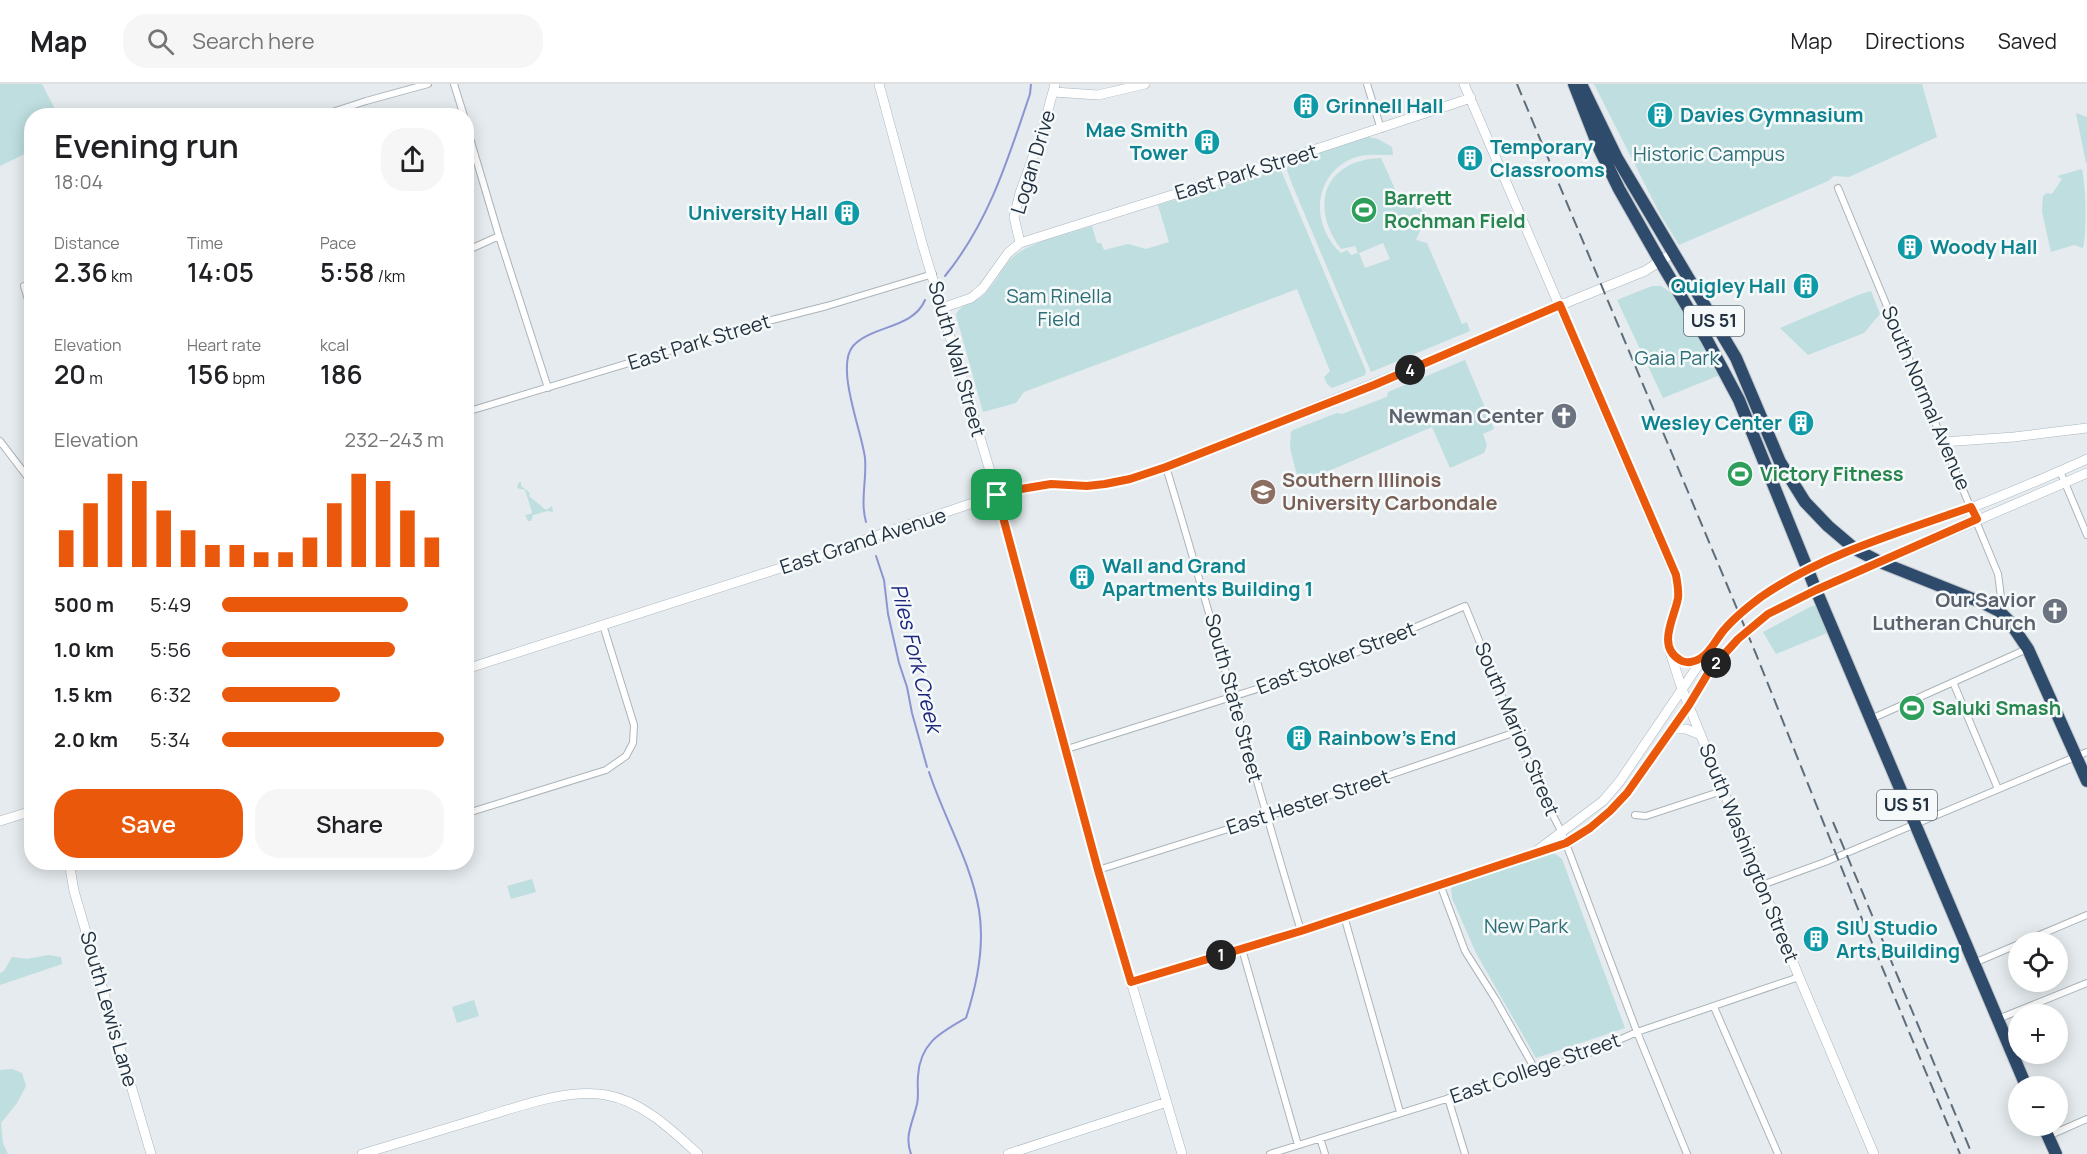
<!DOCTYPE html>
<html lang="en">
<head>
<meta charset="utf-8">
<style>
  :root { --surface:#fff; --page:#f6f6f6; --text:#202124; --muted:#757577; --line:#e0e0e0; --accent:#ea580c }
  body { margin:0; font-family:Manrope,sans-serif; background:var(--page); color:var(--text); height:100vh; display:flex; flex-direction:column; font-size:22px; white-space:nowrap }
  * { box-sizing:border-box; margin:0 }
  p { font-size:20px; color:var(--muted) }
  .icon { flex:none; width:33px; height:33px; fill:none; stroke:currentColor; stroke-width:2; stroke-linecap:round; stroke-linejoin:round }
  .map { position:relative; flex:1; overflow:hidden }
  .drawer { position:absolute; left:24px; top:24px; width:450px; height:762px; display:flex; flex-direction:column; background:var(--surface); border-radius:24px; box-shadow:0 3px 15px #0003 }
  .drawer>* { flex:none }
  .buttons { position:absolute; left:2008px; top:848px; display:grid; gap:12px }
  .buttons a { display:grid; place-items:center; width:60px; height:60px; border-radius:50%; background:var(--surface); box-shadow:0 3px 15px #0003; font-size:30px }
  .pin { position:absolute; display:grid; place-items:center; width:51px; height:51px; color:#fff; margin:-26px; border-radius:12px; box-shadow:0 3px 9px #0006 }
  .km { position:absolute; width:30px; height:30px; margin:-15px; border-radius:50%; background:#222; color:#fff; font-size:16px; line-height:30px; text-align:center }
  .round { display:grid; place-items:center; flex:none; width:63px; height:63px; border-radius:24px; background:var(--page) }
  .summary { display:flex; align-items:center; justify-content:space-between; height:102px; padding:0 30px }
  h1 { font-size:33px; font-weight:600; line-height:45px }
  .stats { display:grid; grid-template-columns:repeat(3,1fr); gap:9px; height:102px; padding:6px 30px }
  .stats div { display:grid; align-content:center }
  .stats b { font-size:26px; font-weight:600 }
  .stats small { font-size:16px; font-weight:400 }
  .stats p { font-size:16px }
  .chart { height:168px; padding:12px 30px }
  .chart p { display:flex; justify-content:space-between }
  .chart svg { width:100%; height:108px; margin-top:6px; stroke:var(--accent); stroke-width:6 }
  .button { display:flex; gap:12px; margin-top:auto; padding:12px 30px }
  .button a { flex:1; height:69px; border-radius:24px; background:var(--accent); color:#fff; font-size:24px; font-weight:600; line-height:69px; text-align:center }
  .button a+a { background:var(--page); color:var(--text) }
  ul { padding:0 30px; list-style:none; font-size:20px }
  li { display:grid; grid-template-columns:96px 72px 1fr; align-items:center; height:45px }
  li i { height:15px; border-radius:8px; background:var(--accent) }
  header { display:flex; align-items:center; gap:36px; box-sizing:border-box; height:84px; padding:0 30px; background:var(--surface); border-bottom:2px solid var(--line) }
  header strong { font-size:28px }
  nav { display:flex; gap:33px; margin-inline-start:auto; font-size:21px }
  .search { width:420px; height:54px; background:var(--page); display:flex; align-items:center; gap:15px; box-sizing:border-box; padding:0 21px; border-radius:24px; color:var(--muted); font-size:22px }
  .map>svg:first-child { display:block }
</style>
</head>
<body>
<header>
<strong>Map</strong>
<div class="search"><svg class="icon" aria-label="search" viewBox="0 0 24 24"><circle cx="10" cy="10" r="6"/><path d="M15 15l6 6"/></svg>Search here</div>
<nav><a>Map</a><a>Directions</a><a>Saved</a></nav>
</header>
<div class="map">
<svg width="2087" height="1070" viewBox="0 0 2087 1070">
  <rect width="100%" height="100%" fill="#e5ebee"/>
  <path fill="#bededf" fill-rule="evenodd" d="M0,0H42L58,31L32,32L31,67L0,82Z
    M1594,0H1922L1937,53L1849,93L1834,92L1828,97L1679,161L1659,128Z
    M2076,29L2087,33V80L2086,79Z
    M1368,53L1378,55L1392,63L1393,71C1379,71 1364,69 1351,75C1312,93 1311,142 1341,169L1347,166L1351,171L1358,169L1355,162L1341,165C1309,122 1324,76 1381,74L1400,116L1411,112L1416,125L1421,124L1425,135L1416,156L1427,159L1462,240L1467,238L1470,247L1371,288L1292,100L1286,83L1311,72ZM1383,159L1390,175L1365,184L1359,169Z
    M1280,84L1366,287L1365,291L1332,304L1327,300L1324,293L1330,287L1297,205L1024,308L1016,319L983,328L956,231C960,220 973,220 981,213C995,202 1001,184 1014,172C1032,157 1069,150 1092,142L1097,159H1101L1104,166L1128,160L1146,165L1169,158L1158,121Z
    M2082,85C2086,106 2087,145 2083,164L2074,161L2051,168L2042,128L2043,112L2047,109L2052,110L2062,95L2057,92Z
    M1652,202H1661L1670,208L1702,256L1720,291L1663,314L1617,216Z
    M1871,207L1880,230L1864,249L1808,271L1780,244L1858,211Z
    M1465,276L1494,345L1483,350L1487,361L1484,369L1450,384L1432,343L1305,397L1304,394L1298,395L1290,364L1291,348L1293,346L1337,329L1342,330L1384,314L1387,313L1388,308Z
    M521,398V402L530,409L529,412L546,426L552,422L553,428L548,427L533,431L531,437H528L525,431L531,430L532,428L525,406L517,404L518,399Z
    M1812,522H1815L1817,525L1827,549L1776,570L1763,548Z
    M1554,769L1562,775L1625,944L1536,974L1476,869L1452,814L1451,803Z
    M532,795L536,808L511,815L507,802Z
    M48,871L61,873L62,880L0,901V889L4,887L12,873L27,875Z
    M474,916L479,932L457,939L452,923Z
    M12,985L22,989L26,1002L17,1019L1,1039L3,1059L8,1070H0V986Z"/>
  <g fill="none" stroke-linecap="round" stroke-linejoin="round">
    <path stroke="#8d94d2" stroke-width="2" d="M945,192C989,138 1008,75 1030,10L1031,0
      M866,438C860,417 867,395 865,374C862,348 835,283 853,262C872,241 913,245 925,216
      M876,472L884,496L888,530L899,579L907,603L912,629L927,683
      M911,1070C904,1052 913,1038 917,1020C919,1012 917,1001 918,992C920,959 940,949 966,934C977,900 985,862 979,826C971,778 944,734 929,688"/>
    <defs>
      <path id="street" d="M454,0L464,32
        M1367,0L1381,45
        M320,32L366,17L428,0
        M466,41L499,152L548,304
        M1838,104L1998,490L2001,513L1999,527
        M466,167L499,152
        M24,202L32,229
        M466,328L772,236L827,222L933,190
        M0,357L32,399
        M1166,383C1213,537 1254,693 1301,847
        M2060,387L2087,451
        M1953,598L1998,705
        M1871,635L2027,565
        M1067,665L1279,598L1334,578L1465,522L1540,706L1562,749L1637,948L1687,1070
        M466,726L474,727L606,686L626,672L633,659L634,641L603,541
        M1635,731L1646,732L1722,707
        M1098,786L1266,733L1516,648
        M1440,800L1465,867L1496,916L1536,987
        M1762,801L1825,778L2087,668
        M1344,832L1400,1028
        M2023,858L2087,831
        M1242,865L1298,1061
        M1974,879L2019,860
        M1714,923L1778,1070
        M1998,935L2087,899
        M1448,1014L1465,1070
        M2048,1052L2087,1035
        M1320,1054L1325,1070
        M1270,1070L1536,987L1587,970L1637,948L1799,893"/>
      <path id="secondary" d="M879,0L922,159L1001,424L1098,786L1182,1070
        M1464,0L1675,491L1678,511L1668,550L1669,565L1682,605L1799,893L1874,1070
        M1054,8L1098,11L1145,0
        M1020,159L1280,77L1471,14
        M942,224L971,214L976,210L983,204L1008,169L1020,159L1014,133L1020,109L1043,45L1055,0
        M1943,358L2014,353L2087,344
        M1671,568C1681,580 1689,579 1703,574
        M466,585L796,479L1008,407L1051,400L1087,402L1105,400L1129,395L1178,378L1445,271L1541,229L1645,187L1673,169
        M1672,645H1686L1701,651
        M0,737L32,727
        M1539,765L1603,717L1620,697L1714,558C1777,480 1883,456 1973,423C2012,408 2049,392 2087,375
        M69,778L74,807L151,1070
        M1131,898L1301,847L1566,759L1590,744L1610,727L1627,709L1689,621L1710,586L1738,555L1768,530L1816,506L2087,389
        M362,1070C402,1058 441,1046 481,1034C518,1023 567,1004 606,1011C642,1017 672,1046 698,1070
        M1008,1070L1167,1018"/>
      <path id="highway" d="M1574,0L1599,64L1619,105L1660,177L1707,256L1739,316L1816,506L2026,1002
        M1581,0L1617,74L1736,274L1780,378L1805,418L1828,442L1855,465L1880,478L1983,519L1999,527L2009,537L2028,565L2087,697
        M2043,1041L2056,1070"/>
    </defs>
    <use href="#street" stroke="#abb4ba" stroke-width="8"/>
    <use href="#secondary" stroke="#a9b6c0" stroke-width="10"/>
    <use href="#highway" stroke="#c1c6ca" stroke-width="14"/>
    <use href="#street" stroke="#fff" stroke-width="6"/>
    <use href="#secondary" stroke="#fff" stroke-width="9"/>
    <use href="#highway" stroke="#2f4b6c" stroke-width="12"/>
    <path stroke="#5e6d7b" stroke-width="2" stroke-dasharray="12 6" stroke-linecap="butt" d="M1517,0L1756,570L1862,835L1960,1070
      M1833,738L1972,1070"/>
  </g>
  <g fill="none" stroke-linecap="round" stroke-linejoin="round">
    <defs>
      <path id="route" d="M1560,221L1676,491C1677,498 1679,506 1678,514C1675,533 1656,562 1680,576C1686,580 1695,578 1701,574C1710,569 1717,554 1724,546C1734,534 1749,522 1761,513C1823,470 1901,448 1971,423L1977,435L1816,506L1768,530L1738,555L1710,586L1689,621L1627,709L1610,727L1590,744L1566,759L1301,847L1131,898L1098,786L997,411L1009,407L1051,400L1087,402L1105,400L1130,395L1166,383L1374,301Z"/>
    </defs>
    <use href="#route" stroke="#fff" stroke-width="12"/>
    <use href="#route" stroke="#ea580c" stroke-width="8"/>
  </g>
  <defs>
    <symbol id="building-disc" viewBox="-11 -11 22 22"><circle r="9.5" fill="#0f9aa8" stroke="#f5f9fa"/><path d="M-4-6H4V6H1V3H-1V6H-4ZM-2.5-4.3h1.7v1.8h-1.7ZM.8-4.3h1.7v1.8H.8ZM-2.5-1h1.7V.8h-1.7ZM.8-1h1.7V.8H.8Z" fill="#fff"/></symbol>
    <symbol id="stadium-disc" viewBox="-11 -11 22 22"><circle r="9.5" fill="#2e9e5b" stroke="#f5f9fa"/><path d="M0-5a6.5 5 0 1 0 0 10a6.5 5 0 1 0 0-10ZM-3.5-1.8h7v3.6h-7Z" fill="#fff"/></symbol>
    <symbol id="church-disc" viewBox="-11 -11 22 22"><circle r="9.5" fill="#6b7280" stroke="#f5f9fa"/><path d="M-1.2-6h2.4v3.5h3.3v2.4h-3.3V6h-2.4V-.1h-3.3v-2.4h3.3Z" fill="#fff"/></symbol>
    <symbol id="university-disc" viewBox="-11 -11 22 22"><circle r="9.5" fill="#8d6e63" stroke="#f5f9fa"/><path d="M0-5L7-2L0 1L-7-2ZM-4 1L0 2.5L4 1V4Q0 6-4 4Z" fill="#fff"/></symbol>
  </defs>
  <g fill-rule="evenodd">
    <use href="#building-disc" x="1291" y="7" width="30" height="30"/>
    <use href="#building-disc" x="1645" y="16" width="30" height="30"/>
    <use href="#building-disc" x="1192" y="43" width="30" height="30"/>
    <use href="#building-disc" x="1455" y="59" width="30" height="30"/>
    <use href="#stadium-disc" x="1349" y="111" width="30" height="30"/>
    <use href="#building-disc" x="832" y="114" width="30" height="30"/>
    <use href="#building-disc" x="1895" y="148" width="30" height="30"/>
    <use href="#building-disc" x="1791" y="187" width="30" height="30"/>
    <use href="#church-disc" x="1549" y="317" width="30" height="30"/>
    <use href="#building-disc" x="1786" y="324" width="30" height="30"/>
    <use href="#stadium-disc" x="1725" y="375" width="30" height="30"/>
    <use href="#university-disc" x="1248" y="393" width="30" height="30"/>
    <use href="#building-disc" x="1067" y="478" width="30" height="30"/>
    <use href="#church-disc" x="2040" y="512" width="30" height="30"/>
    <use href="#stadium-disc" x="1897" y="609" width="30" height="30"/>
    <use href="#building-disc" x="1284" y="639" width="30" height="30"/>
    <use href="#building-disc" x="1801" y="840" width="30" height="30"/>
  </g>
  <g text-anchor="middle" stroke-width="5" stroke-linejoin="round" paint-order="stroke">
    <g fill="#f5f9fa" stroke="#626e78" stroke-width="1.5">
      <rect x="1684" y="222" width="60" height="30" rx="4.5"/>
      <rect x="1877" y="706" width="60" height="30" rx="4.5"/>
    </g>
    <g font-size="18" font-weight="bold" fill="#233240">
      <text x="1714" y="243">US 51</text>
      <text x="1907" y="727">US 51</text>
    </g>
    <g font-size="20" font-weight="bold" fill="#0d838f" stroke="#f5f9fa" text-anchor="start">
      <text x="1326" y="29">Grinnell Hall</text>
      <text x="1680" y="38">Davies Gymnasium</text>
      <text x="1188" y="53" text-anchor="end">Mae Smith<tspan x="1188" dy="23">Tower</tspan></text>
      <text x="1490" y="70">Temporary<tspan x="1490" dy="23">Classrooms</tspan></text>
      <text x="828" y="136" text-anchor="end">University Hall</text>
      <text x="1930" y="170">Woody Hall</text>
      <text x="1786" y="209" text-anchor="end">Quigley Hall</text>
      <text x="1782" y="346" text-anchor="end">Wesley Center</text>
      <text x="1102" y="489">Wall and Grand<tspan x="1102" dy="23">Apartments Building 1</tspan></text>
      <text x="1318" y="661">Rainbow's End</text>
      <text x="1836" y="851">SIU Studio<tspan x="1836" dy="23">Arts Building</tspan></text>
    </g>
    <g font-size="20" fill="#2d6e77" stroke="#f5f9fa">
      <text x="1709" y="77">Historic Campus</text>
      <text x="1059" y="219">Sam Rinella<tspan x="1059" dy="23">Field</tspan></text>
      <text x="1677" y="281">Gaia Park</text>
      <text x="1526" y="849">New Park</text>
    </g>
    <g font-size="20" fill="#233240" stroke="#f5f9fa">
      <text transform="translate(1033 78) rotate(-73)" y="7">Logan Drive</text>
      <text transform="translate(1246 88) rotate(-17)" y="7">East Park Street</text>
      <text transform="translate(699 258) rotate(-17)" y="7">East Park Street</text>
      <text transform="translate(957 275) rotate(74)" y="7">South Wall Street</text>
      <text transform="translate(1926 314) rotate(67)" y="7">South Normal Avenue</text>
      <text transform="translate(863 457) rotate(-18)" y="7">East Grand Avenue</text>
      <text transform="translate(1336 574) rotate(-21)" y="7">East Stoker Street</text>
      <text transform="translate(1234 614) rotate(75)" y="7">South State Street</text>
      <text transform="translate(1517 645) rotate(67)" y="7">South Marion Street</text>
      <text transform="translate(1308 718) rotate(-18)" y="7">East Hester Street</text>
      <text transform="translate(1749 769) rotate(68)" y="7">South Washington Street</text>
      <text transform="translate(109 925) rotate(74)" y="7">South Lewis Lane</text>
      <text transform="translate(1535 984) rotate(-19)" y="7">East College Street</text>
    </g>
    <g font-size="20" font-weight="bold" fill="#27864d" stroke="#f5f9fa" text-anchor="start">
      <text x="1384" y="121">Barrett<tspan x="1384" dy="23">Rochman Field</tspan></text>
      <text x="1760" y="397">Victory Fitness</text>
      <text x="1932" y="631">Saluki Smash</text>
    </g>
    <g font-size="20" font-weight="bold" fill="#5b616d" stroke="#f5f9fa" text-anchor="end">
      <text x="1544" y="339">Newman Center</text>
      <text x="2036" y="523">Our Savior<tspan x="2036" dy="23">Lutheran Church</tspan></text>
    </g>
    <g font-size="20" font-weight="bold" fill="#785e54" stroke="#f5f9fa" text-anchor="start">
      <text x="1282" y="403">Southern Illinois<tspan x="1282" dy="23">University Carbondale</tspan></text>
    </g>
    <g font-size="21" font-style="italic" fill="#1d267d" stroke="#f5f9fa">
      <text transform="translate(916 574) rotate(76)" y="7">Piles Fork Creek</text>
    </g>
  </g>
</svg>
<div class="buttons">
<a><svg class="icon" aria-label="locate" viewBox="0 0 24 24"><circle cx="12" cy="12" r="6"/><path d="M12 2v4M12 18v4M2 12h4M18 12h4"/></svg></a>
<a>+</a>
<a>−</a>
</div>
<div class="pin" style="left:997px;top:411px;background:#1e9e55"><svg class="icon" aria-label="arrive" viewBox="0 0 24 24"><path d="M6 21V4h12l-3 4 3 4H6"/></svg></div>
<b class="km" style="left:1221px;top:871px">1</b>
<b class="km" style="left:1716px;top:579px">2</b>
<b class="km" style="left:1410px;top:286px">4</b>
<section class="drawer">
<div class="summary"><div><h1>Evening run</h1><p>18:04</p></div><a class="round"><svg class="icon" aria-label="share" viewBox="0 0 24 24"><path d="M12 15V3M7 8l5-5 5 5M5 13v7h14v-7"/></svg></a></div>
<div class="stats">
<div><p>Distance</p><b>2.36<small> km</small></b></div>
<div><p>Time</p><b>14:05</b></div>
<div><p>Pace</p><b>5:58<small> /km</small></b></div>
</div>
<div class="stats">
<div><p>Elevation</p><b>20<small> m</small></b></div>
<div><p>Heart rate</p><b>156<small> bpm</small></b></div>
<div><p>kcal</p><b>186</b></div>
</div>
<div class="chart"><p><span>Elevation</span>232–243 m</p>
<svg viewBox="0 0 160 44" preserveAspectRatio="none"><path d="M5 44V29M15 44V18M25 44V6M35 44V9M45 44V21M55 44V29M65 44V35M75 44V35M85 44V38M95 44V38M105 44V32M115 44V18M125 44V6M135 44V9M145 44V21M155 44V32"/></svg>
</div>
<ul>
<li><b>500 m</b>5:49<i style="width:84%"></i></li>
<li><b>1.0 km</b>5:56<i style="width:78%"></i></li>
<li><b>1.5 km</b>6:32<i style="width:53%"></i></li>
<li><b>2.0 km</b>5:34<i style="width:100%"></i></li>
</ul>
<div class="button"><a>Save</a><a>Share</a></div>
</section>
</div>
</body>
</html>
